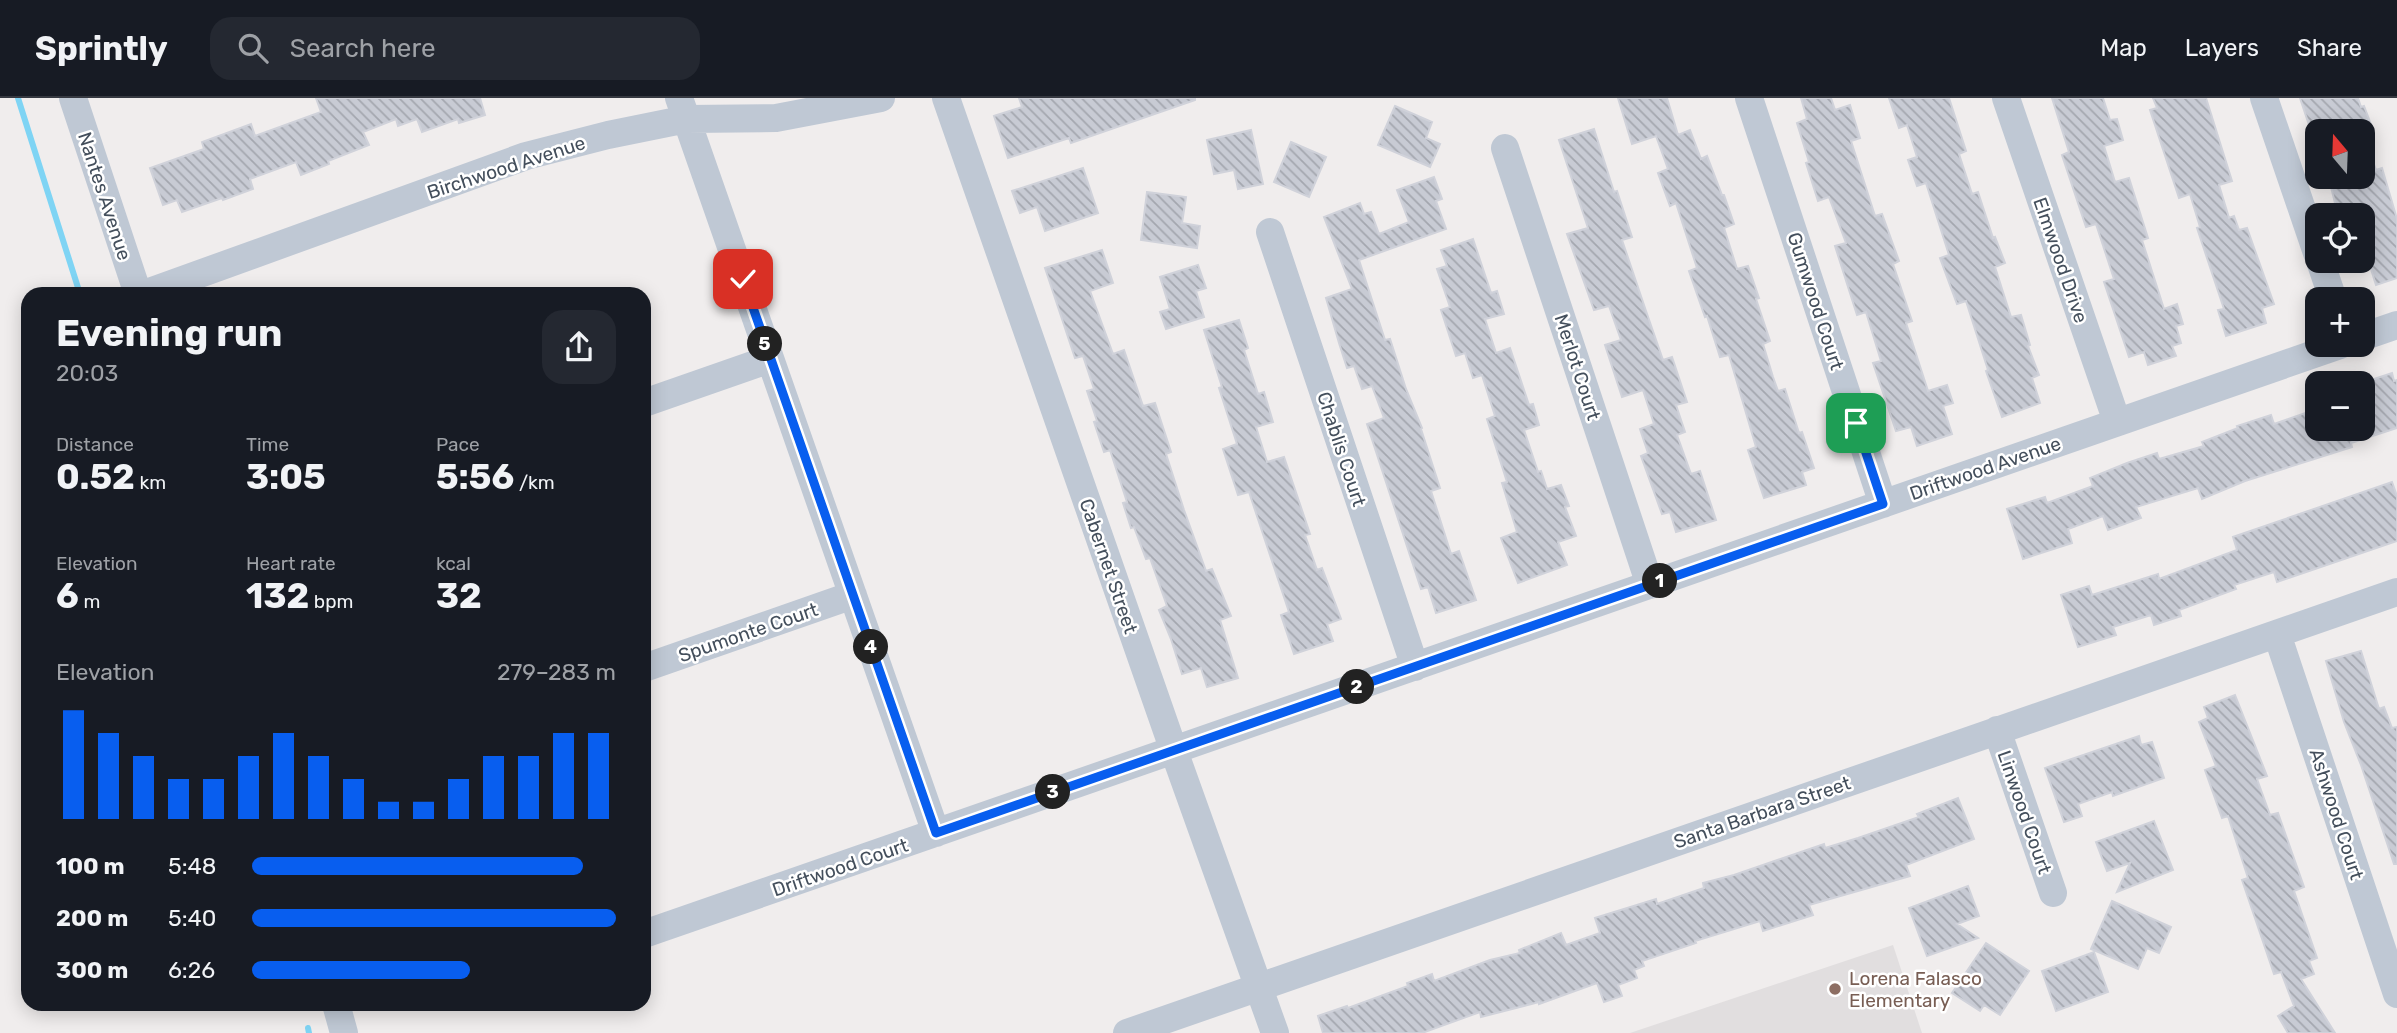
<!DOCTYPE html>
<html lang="en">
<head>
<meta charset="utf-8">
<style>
  :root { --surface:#171b24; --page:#242831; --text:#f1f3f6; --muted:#9ea1a6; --line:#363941; --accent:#085eef }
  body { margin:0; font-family:Rubik,sans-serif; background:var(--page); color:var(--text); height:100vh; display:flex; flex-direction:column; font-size:26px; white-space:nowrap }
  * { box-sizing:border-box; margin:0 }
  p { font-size:23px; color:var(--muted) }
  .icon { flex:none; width:38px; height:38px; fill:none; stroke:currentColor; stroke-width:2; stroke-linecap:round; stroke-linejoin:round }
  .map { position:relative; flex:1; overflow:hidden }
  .side { position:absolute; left:21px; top:189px; width:630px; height:724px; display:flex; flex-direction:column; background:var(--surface); border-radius:21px; box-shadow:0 4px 18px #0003 }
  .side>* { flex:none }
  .needle { width:46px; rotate:341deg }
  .tools { position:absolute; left:2305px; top:21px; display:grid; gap:14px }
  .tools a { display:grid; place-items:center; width:70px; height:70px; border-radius:14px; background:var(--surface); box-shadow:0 4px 18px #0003; font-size:35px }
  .pin { position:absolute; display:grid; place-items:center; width:60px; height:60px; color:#fff; margin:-30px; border-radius:14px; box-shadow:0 4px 10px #0006 }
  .km { position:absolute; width:35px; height:35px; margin:-18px; border-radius:50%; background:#222; color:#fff; font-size:19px; line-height:35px; text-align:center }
  .round { display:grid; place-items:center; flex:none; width:74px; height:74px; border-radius:21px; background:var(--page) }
  .head { display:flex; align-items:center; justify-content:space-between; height:119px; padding:0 35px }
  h1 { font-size:38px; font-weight:700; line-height:52px }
  .figures { display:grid; grid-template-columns:repeat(3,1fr); gap:10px; height:119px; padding:7px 35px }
  .figures div { display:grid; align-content:center }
  .figures b { font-size:35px; font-weight:700 }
  .figures small { font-size:19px; font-weight:400 }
  .figures p { font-size:19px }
  .chart { height:196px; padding:14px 35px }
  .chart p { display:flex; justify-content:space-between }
  .chart svg { width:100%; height:126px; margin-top:7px; stroke:var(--accent); stroke-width:6 }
  ul { padding:0 35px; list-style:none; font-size:23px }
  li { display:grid; grid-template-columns:112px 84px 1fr; align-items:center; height:52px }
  li i { height:18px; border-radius:9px; background:var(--accent) }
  header { display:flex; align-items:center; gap:42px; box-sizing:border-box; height:98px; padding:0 35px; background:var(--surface); border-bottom:2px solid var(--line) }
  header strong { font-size:33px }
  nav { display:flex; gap:38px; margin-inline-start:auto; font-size:24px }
  .search { width:490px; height:63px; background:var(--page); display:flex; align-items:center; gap:18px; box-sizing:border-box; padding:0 24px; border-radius:21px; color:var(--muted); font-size:26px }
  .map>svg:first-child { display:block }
</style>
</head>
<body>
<header>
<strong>Sprintly</strong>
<div class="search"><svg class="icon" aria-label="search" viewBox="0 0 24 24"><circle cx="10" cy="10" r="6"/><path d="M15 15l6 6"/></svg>Search here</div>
<nav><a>Map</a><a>Layers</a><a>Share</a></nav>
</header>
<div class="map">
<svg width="2397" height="935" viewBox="0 0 2397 935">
  <defs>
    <pattern id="building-back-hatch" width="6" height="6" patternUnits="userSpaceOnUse" patternTransform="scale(1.75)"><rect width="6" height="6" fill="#c8cbd4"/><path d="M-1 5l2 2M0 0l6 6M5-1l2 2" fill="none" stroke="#a4a7af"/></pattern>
  </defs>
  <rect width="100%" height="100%" fill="#f0eded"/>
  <path fill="#e1dedf" d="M1893,847L1922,935H1630Z"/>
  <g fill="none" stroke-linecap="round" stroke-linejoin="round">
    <path stroke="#7fd4f4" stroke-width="6" d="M18,0L80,196
      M308,930L309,935"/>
  </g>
  <path fill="url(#building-back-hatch)" stroke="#d0d2da" stroke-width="2" d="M316,0H480L485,17L459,25L458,21L422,34L417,21L398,28L396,21L363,34L369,47L328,63L329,66L301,77L296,64L250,81L253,91L223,102L222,100L182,114L177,102L163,107L150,70L204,51L202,44L251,26L255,38L321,14Z
    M1019,0H1195V2L1071,45L1069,40L1008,60L994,18L1022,9Z
    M1618,0H1667L1678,37L1690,32L1701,61L1707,58L1722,97H1724L1734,126L1724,130L1737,171L1748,168L1759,200L1756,201L1770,243L1763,246L1773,279L1778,293L1785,291L1799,335L1802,334L1814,370L1802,374L1806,387L1764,400L1748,352L1756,349L1729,257L1720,259L1707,218L1705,219L1689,173L1697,170L1676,105L1670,108L1658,75L1668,71L1656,38L1632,46Z
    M1801,0H1831L1835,12L1850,7L1860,40L1851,43L1875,118L1882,116L1899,163L1893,166L1912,223L1906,225L1928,293L1947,287L1953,305L1943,308L1952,336L1917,348L1911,329L1896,333L1873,265L1881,263L1866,214L1857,217L1835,148L1846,145L1829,99L1818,103L1806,65L1809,64L1797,25L1807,21Z
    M1889,0H1949L1966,53L1959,56L1972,96L1978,94L1993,140L1995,139L2005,165L1995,169L2011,219L2021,217L2030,247L2028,248L2039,277L2032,280L2040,305L2002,319L1986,273L1988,272L1966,203L1957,206L1940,160L1949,157L1926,85L1917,88L1908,62L1917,59L1907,27L1899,30Z
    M2052,0H2103L2110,22L2117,21L2123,42L2104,48L2115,84L2129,80L2148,140L2142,142L2164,211L2177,206L2183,226L2176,228L2181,245L2172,248L2176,258L2148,267L2144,254L2129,259L2104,184L2114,181L2096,126L2086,129L2062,57L2069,54Z
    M2153,0H2206L2232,83L2219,87L2229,120L2234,118L2239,132L2247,130L2274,206L2262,210L2266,225L2226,238L2218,212L2224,211L2197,130L2200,129L2190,96L2179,100L2150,12L2157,10Z
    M2300,0H2358L2361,9L2364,8L2372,29L2359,33H2311Z
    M1395,8L1432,24L1426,40L1440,46L1430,69L1378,47Z
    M1594,31L1614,94L1617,93L1632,139L1622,142L1646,213L1663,262L1672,259L1687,304L1676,307L1685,334L1677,337L1691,376L1700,373L1716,422L1676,434L1670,414L1662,416L1641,358L1648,355L1640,331L1654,326L1643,292L1622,299L1605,247L1621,242L1609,208L1594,212L1567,136L1588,130L1559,42Z
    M1251,32L1263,86L1238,91L1234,72L1214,76L1207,42Z
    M2365,41L2376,72L2382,70L2397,121V180L2376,187L2370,168L2362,170V117H2338L2330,85L2353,79H2362V42Z
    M1291,44L1326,59L1309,99L1274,84Z
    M1083,70L1098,115L1045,133L1037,109L1020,115L1012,93Z
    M1434,79L1442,101L1436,103L1446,131L1359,162L1385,242L1390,241L1406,291L1422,330L1421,331L1440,390L1431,393L1451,456L1459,453L1476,502L1436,515L1428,489L1421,491L1367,326L1384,320L1372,288L1362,291L1354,268L1347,270L1339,245L1326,200L1352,191L1324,119L1360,105L1364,116L1371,114L1379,136L1409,124L1397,92Z
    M1147,94L1186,99L1182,125L1200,128L1197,150L1141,142Z
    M1473,141L1491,195L1497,193L1504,216L1485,221L1496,255L1510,250L1529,307L1533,306L1539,327L1524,332L1538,374L1541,373L1547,391L1561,387L1569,408L1565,409L1576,438L1558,444L1567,467L1518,485L1501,440L1517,434L1502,385L1507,384L1487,321L1495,318L1482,277L1473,280L1465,255L1456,258L1441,212L1450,209L1437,171L1447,168L1441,152Z
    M1102,152L1113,185L1090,193L1113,256L1124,252L1143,308L1155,305L1171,354L1166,356L1184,412L1206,473L1212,471L1231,518L1220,522L1238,580L1207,589L1201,570L1182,576L1171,541L1159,512L1167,508L1150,460L1146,461L1134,429L1131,430L1123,405L1127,404L1110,352L1104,354L1094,324L1097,323L1087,293L1094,291L1083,258L1075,260L1045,170Z
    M1198,167L1206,190L1196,193L1204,219L1166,231L1160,214L1170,211L1160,179Z
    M1239,222L1248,250L1244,252L1258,296L1264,294L1273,324L1256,329L1267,364L1284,359L1310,436L1305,437L1317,472L1322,470L1341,521L1327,526L1333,543L1294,556L1281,517L1289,514L1249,394L1238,397L1223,351L1237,346L1219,290L1222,289L1204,232Z
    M2392,275L2394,283L2397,282V330L2351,345L2352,349L2245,383L2202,401L2198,390L2136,409L2141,420L2108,432L2103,418L2068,431L2072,445L2023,461L2007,411L2045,399L2047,405L2093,388L2090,380L2127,365L2157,355L2159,361L2204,348L2202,344L2238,330L2237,328L2271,317L2274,326L2317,311V331H2373L2362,300V285Z
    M2392,384L2397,398V443L2277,484L2274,474L2234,487L2236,491L2179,512L2181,518L2154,527L2151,517L2113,529L2116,537L2078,549L2061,497L2089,488L2092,497L2158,476L2159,481L2237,452L2233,439Z
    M2361,553L2379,611L2384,609L2392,630L2397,629V766H2394L2361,667L2344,624L2326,563Z
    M2235,597L2267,678L2257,681L2270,717L2278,715L2304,789L2294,793L2317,860L2309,863L2314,876L2301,881L2335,935H2288L2278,918L2294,908L2281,874L2274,876L2242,782L2248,780L2228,718L2222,720L2205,672L2216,668L2199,624L2208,620L2204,609Z
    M2139,638L2141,647L2152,644L2164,680L2113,698L2112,694L2078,706L2082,718L2064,724L2045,670Z
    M1958,700L1974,741L1906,767L1910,778L1809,807L1813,817L1763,833L1760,823L1695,843L1696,845L1642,863L1644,868L1634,872L1637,880L1618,887L1622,898L1604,904L1597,885L1539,906V904L1481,919L1480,914L1422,935H1323L1318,918L1347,908L1348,910L1408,888L1407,885L1432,876L1434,883L1490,862L1520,855L1519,852L1561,835L1566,847L1600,835L1595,820L1656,801L1657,806L1704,790L1703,785L1734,777L1824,746L1825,750L1858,740L1919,719L1917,716Z
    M2154,723L2173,772L2117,794L2130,765L2107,773L2096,744Z
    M1968,788L1979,818L1957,826L1978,840L1927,858L1909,810Z
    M2112,803L2171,829L2159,855L2147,850L2138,871L2091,851Z
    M1986,845L2029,873L2000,917L1984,907L1980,913L1952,895Z
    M2094,854L2108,894L2056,913L2042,873Z"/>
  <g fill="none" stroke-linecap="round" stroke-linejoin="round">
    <path stroke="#bfc8d4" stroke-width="28" d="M73,0L138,196
      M679,0L936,735
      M946,0L1174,653L1275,935
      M1749,0L1883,406
      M2006,0L2117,324
      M2264,0L2317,155
      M1505,50L1650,487
      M1270,134L1415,569
      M2320,163L2333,201
      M144,196L526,58L608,37L687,21L776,20L881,0
      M2362,239L2397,227
      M644,305L770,261
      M2277,536L2397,896
      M644,570L853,497
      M1997,632L2053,795
      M644,836L2340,247
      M336,906L344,935
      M1127,935L2397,494"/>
  </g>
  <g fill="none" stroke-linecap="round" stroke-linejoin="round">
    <defs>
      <path id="route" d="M743,181L936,735L1883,406L1856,325"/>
    </defs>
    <use href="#route" stroke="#fff" stroke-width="14"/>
    <use href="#route" stroke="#085eef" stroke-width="9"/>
  </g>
  <circle fill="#8d6e63" stroke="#fff" stroke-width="2.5" cx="1835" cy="891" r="7"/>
  <g text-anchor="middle" stroke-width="5" stroke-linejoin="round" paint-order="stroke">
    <g font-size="19" fill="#444f5c" stroke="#fff">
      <text transform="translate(506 69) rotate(-18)" y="7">Birchwood Avenue</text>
      <text transform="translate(105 98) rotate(72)" y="7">Nantes Avenue</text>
      <text transform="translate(2061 162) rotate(71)" y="7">Elmwood Drive</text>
      <text transform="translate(1816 203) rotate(72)" y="7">Gumwood Court</text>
      <text transform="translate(1578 269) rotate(72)" y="7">Merlot Court</text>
      <text transform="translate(1342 351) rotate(72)" y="7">Chablis Court</text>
      <text transform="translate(1985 370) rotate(-19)" y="7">Driftwood Avenue</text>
      <text transform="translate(1109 468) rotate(71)" y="7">Cabernet Street</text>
      <text transform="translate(748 534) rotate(-19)" y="7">Spumonte Court</text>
      <text transform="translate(1762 714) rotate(-19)" y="7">Santa Barbara Street</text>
      <text transform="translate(2025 714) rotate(71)" y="7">Linwood Court</text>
      <text transform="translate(2337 716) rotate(72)" y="7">Ashwood Court</text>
      <text transform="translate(840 769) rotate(-19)" y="7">Driftwood Court</text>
    </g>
    <g font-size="19" fill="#785e54" stroke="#fff" text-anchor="start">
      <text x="1849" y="887">Lorena Falasco<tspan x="1849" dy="22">Elementary</tspan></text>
    </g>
  </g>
</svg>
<div class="tools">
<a><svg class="needle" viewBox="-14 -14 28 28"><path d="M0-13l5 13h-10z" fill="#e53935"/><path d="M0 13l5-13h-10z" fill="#9ea1a6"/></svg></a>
<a><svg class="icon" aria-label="locate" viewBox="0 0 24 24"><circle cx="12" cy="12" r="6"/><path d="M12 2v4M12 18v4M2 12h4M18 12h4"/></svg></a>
<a>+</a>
<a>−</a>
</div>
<div class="pin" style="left:1856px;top:325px;background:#1e9e55"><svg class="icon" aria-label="arrive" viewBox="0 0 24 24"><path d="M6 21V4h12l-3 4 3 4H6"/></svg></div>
<div class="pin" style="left:743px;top:181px;background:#d93025"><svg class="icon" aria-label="check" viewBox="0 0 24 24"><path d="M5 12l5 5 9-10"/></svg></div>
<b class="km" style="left:1660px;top:483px">1</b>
<b class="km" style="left:1357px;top:589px">2</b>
<b class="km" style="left:1053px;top:694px">3</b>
<b class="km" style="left:871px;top:549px">4</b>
<b class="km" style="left:765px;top:246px">5</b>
<section class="side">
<div class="head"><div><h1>Evening run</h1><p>20:03</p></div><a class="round"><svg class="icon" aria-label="share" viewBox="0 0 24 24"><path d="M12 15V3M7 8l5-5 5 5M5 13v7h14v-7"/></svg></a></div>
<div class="figures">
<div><p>Distance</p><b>0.52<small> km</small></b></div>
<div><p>Time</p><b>3:05</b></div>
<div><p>Pace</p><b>5:56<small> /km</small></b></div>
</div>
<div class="figures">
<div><p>Elevation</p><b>6<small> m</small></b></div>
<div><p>Heart rate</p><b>132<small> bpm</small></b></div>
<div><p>kcal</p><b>32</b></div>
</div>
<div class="chart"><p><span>Elevation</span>279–283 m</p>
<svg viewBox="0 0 160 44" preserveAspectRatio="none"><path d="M5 44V6M15 44V14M25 44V22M35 44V30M45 44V30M55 44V22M65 44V14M75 44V22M85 44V30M95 44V38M105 44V38M115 44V30M125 44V22M135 44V22M145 44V14M155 44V14"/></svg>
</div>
<ul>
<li><b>100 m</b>5:48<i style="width:91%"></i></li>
<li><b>200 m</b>5:40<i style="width:100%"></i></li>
<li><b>300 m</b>6:26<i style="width:60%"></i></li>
</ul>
</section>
</div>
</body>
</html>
